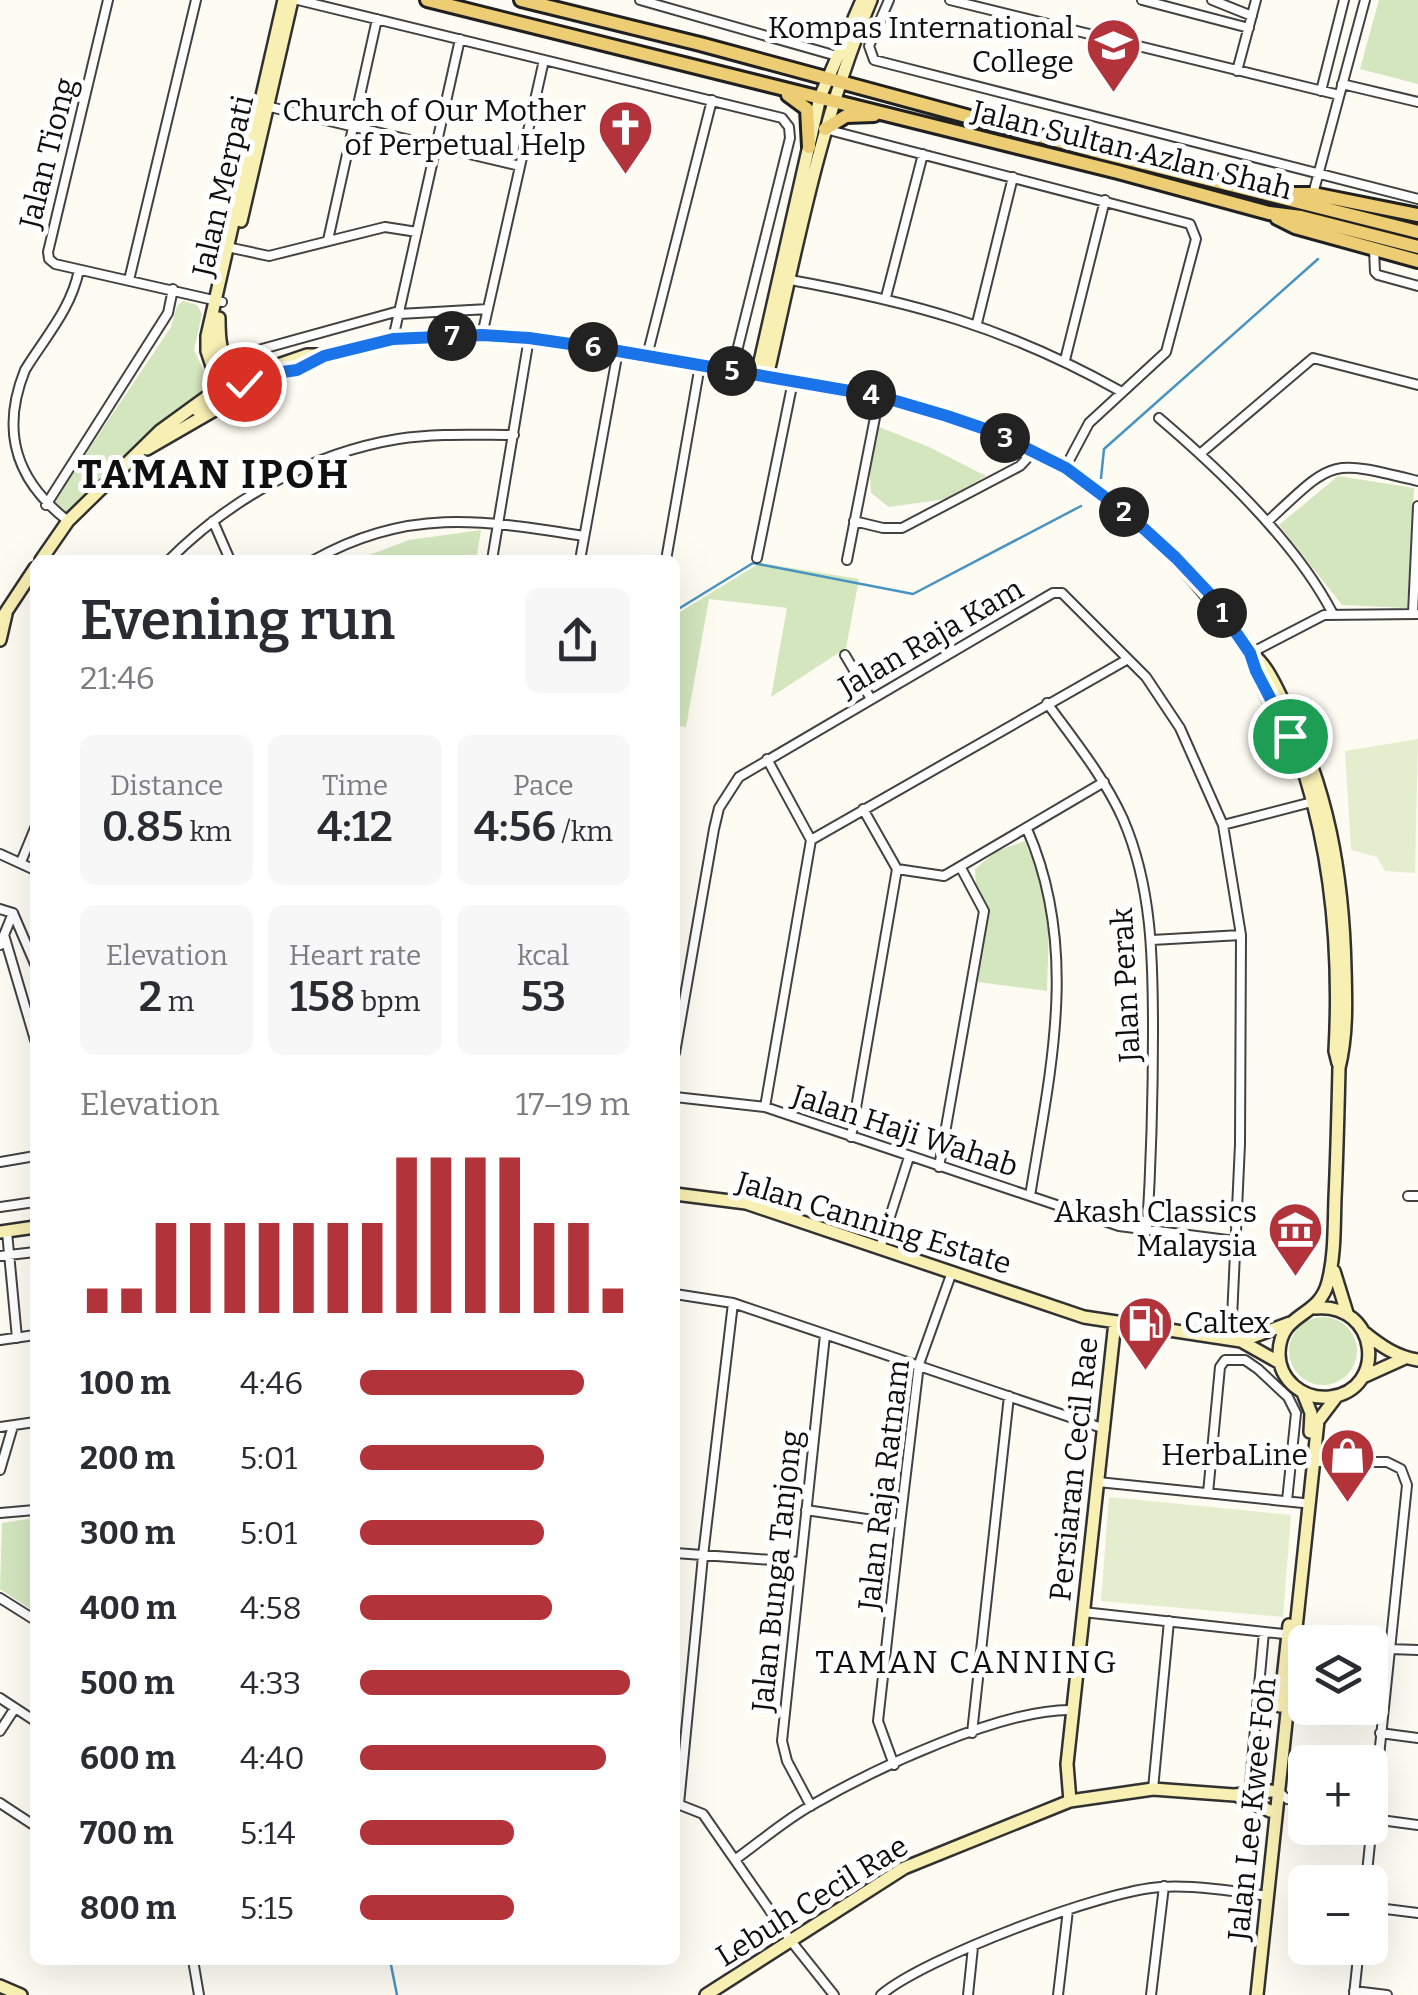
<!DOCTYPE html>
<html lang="en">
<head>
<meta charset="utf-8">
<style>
  :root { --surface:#fff; --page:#f7f7f7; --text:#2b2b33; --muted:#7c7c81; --accent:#b3333b }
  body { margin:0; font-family:Bitter,serif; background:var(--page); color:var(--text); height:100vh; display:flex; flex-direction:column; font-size:38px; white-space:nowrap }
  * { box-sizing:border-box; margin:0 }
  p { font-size:32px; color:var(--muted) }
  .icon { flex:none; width:55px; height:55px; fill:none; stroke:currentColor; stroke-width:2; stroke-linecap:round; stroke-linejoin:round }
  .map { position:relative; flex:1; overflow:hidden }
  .panel { position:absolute; left:30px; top:555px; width:650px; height:1410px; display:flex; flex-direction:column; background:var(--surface); border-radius:15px; box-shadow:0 10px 40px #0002 }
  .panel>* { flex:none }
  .buttons { position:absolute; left:1288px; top:1625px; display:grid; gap:20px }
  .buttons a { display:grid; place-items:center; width:100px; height:100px; border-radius:15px; background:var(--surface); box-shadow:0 10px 40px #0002; font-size:50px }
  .pin { position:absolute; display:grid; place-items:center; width:85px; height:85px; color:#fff; margin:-42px; border:5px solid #fff; border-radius:50%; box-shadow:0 2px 10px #0007 }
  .km { position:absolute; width:50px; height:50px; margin:-25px; border-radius:50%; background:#222; color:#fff; font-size:28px; line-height:50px; text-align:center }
  .round { display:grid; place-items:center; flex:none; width:105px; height:105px; border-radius:15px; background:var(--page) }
  .headline { display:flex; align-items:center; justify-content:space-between; height:170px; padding:0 50px }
  h1 { font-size:55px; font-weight:600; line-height:75px }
  .figures { display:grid; grid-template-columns:repeat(3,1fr); gap:15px; height:170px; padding:10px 50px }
  .figures div { display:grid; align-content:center; border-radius:15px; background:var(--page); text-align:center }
  .figures b { font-size:42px; font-weight:600 }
  .figures small { font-size:28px; font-weight:400 }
  .figures p { font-size:28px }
  .chart { height:280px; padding:20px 50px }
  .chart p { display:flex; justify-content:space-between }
  .chart svg { width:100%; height:180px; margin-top:10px; stroke:var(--accent); stroke-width:6 }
  ul { padding:0 50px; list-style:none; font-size:32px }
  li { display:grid; grid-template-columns:160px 120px 1fr; align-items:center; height:75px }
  li i { height:25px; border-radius:12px; background:var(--accent) }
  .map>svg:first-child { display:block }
</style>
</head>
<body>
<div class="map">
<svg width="1418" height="1995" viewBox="0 0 1418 1995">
  <rect width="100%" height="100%" fill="#fefbf2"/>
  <path fill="#d3e6be" d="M1379,0H1418V84L1360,69Z
    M183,301L197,305L202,314L194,350L211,386L151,429L66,513L52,504L171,327L177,306Z
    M879,427L929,447L986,476L946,499L889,507L871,493L869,456Z
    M1338,476L1414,488L1407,608L1342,605L1279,525Z
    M481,530L476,560H356L409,540Z
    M760,563L859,579L846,648L771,697L787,608L709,599L686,727L675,726V615Z
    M1025,841L1043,889L1049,924L1047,991L978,982L987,904L976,885L975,869L997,851Z
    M1289 1351a34 34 0 1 1 68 0a34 34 0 1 1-68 0Z
    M35,1518V1612L0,1589L2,1523Z"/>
  <path fill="#e4eecf" d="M1418,739L1415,873L1385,871L1377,857L1351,850L1345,751Z
    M1109,1497L1291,1515L1283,1617L1101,1601Z"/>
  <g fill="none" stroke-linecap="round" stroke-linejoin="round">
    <path stroke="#4993c2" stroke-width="2.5" d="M1101,478L1104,449L1318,259
      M675,611L753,563L913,594L1081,506
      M390,1960L397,1995"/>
    <defs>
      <path id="street" d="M108,0L48,252L49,259L55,264L222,302
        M298,0L782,118L789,127L790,138L732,371
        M640,0L837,56
        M889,0L869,46L874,60L1418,199
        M950,0L1339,95
        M1142,0L1249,28
        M1212,0L1252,16
        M1237,71L1256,0
        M1342,84L1418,102
        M1321,91L1344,0
        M266,106L520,166
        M825,129L1190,224L1196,239L1166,352L1089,423L1065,468
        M1313,194L1365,0
        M328,240L377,19
        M227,247L269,256L385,227L417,232
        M1374,249L1375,272L1378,275L1418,286
        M785,279C913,302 1006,327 1120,391
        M129,280L196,0
        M886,297L923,154
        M399,314L488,309
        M977,323L1013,177
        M482,335L544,60
        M393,339L460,39
        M647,356L712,100
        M226,359L399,311
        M1065,360L1105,200
        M1159,418C1220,470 1296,542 1333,614
        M1201,453L1313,358L1418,385
        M46,505L168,313L173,289
        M68,521C16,481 0,432 25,370C46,336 71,309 79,270
        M213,521L230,560
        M854,521L883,528H902L1020,466L1034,451
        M1267,522C1335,459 1327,459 1418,481
        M757,558L793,381
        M169,560C230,499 312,453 398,439C436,433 476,435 514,435
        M314,560C408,507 483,520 584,536
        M492,560L529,338
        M580,560L618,351
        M666,560L700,365
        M847,560L879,397
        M1413,613L1418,506
        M1251,653L1324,615L1418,614
        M845,655L871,699
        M1047,703C1074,740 1104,777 1123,819C1152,886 1153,959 1153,1031C1153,1098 1151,1164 1147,1231
        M1223,825L1312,802
        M1027,829C1080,949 1050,1072 1030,1196
        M811,840L1128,659
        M0,854L35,870
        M21,862L35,828
        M897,869L944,876L1104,782
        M0,909L13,913L35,964
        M4,935L35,1040
        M1152,940L1241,935
        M0,945L13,913
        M675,1053L714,829L719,808L739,777L1053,593H1062L1146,677L1180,728L1223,825L1241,935L1240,1144L1231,1340
        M675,1097L765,1107L1119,1226L1235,1241
        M765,1107L811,840L767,759
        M851,1137L897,869L863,809
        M0,1162L35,1156
        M939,1167L984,911L961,868
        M1408,1196H1418
        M0,1207L35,1202
        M7,1232L17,1338
        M880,1248L909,1157
        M0,1256L35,1252
        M675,1294L733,1303L1105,1429
        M0,1340L35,1335
        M0,1427L35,1422
        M1313,1462H1387L1401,1469L1407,1485L1366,1882
        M0,1470L13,1426
        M1098,1482L1303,1503
        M1208,1493L1220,1367L1225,1360H1245L1258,1369L1288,1397L1296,1413L1287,1501
        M806,1510L900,1524
        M0,1513L35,1510
        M675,1553L800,1562
        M0,1598L35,1620
        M1083,1612L1293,1635
        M1389,1649L1418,1650
        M0,1698L35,1721
        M0,1731L15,1708
        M972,1733L1009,1396
        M1380,1733L1418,1738
        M894,1765L878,1721L900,1524L919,1364L952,1272
        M1153,1789L1169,1621
        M1279,1792L1287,1799L1305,1803
        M1249,1794L1264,1632
        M0,1803L35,1826
        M675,1803L703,1814L791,1941L834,1995
        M679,1804L703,1556L733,1303
        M811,1806L787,1761L782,1741L825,1335
        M1373,1819L1418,1825
        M736,1859C761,1841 785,1820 812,1805C874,1769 1003,1708 1073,1710
        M1370,1907L1418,1913
        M193,1960L199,1995
        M1354,1991L1387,1995
        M881,1995C924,1958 1104,1890 1161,1887C1195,1885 1234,1891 1268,1896
        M968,1995L973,1947
        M1058,1995L1068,1910
        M1151,1995L1164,1886
        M1354,1995L1359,1948"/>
      <path id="secondary" d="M241,221L292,0
        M219,318C219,337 219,355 234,369L248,370
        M216,332L215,346L226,386
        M757,375L820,97L862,0
        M767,377C796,249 820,121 871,0
        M222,389L219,387L207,351V336L284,0
        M198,411L226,391H232
        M147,449L251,389L324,355
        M41,560L68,521L160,431L226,383L307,355H324L393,339L482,335L529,338C604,349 679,362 753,374C860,392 970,410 1064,467C1141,515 1199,580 1251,653C1267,665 1275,685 1284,703C1328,786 1343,876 1345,969C1346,1002 1347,1036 1339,1068C1338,1111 1337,1155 1335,1198C1334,1226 1335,1255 1328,1282C1319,1319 1280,1311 1279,1353C1279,1380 1303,1400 1330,1397C1388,1390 1379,1302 1315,1308
        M0,621L35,568
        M0,640L6,614
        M1251,653C1259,694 1293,736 1306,778C1333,866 1340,960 1335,1051L1338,1063
        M675,1194L746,1203L1084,1317L1241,1341L1290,1323
        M0,1232L35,1227
        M1334,1271L1347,1313
        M1365,1333C1381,1346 1397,1357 1418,1360
        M1241,1341L1280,1363
        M1363,1377L1405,1358
        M1303,1393L1311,1413L1310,1432
        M1280,1706L1289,1625
        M1238,1796L1270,1811
        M1070,1801L1067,1764L1115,1322
        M0,1986L21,1995
        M706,1995L904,1868L1070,1801L1153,1789L1234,1795L1271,1791
        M1257,1995L1318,1421L1337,1396"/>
      <path id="primary" d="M427,0L1118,172L1269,213L1301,217L1418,247
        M521,0L700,44L1099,152L1418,232
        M788,95L807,109L809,147
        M825,129L846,116L874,115
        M1294,194H1313L1418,215
        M1277,218L1295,227L1418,261"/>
    </defs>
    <use href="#street" stroke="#424242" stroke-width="12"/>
    <use href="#secondary" stroke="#313131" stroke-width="16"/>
    <use href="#primary" stroke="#202020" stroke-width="18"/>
    <use href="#street" stroke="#fff" stroke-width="8"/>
    <use href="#secondary" stroke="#f8efb3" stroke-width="11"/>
    <use href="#primary" stroke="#eccd74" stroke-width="12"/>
  </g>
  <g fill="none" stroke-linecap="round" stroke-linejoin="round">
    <defs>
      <path id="route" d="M244,384L268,374L297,370L324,356L393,339L482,335L529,338L618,351L879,396L947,416L994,432L1066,468L1130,516L1176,558L1208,592L1250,653L1256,671L1290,736"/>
    </defs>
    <use href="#route" stroke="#fff" stroke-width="20"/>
    <use href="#route" stroke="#1a73e8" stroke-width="12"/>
  </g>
  <defs>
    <symbol id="university-pin" viewBox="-11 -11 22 30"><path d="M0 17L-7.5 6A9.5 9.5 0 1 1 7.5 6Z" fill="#b3333b" stroke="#fff"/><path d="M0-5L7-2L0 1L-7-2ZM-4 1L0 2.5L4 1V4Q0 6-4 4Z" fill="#fff"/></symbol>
    <symbol id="church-pin" viewBox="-11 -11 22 30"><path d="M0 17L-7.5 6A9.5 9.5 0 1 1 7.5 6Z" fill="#b3333b" stroke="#fff"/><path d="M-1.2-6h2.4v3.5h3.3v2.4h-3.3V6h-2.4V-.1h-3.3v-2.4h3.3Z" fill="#fff"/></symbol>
    <symbol id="museum-pin" viewBox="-11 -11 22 30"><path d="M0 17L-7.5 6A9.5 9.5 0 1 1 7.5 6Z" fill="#b3333b" stroke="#fff"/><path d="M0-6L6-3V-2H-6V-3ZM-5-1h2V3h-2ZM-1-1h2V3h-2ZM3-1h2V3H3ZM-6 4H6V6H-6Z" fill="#fff"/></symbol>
    <symbol id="fuel-pin" viewBox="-11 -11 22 30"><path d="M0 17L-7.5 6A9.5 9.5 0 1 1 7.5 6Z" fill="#b3333b" stroke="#fff"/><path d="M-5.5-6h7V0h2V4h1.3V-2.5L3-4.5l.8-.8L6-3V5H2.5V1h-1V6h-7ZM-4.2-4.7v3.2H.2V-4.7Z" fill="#fff"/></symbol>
    <symbol id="shop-pin" viewBox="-11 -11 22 30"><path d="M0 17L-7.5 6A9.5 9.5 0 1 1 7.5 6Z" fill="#b3333b" stroke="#fff"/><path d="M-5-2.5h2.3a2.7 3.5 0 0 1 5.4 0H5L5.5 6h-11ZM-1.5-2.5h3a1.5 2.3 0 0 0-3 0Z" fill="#fff"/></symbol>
  </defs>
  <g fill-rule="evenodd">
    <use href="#university-pin" x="1082" y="14" width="63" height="86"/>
    <use href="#church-pin" x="594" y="96" width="63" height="86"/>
    <use href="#museum-pin" x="1264" y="1198" width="63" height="86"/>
    <use href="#fuel-pin" x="1114" y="1292" width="63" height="86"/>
    <use href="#shop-pin" x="1316" y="1424" width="63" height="86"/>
  </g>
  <g text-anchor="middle" stroke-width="10" stroke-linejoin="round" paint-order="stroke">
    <g font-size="30" fill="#0f0f0f" stroke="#fff" text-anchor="end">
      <text x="1074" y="38">Kompas International<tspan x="1074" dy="34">College</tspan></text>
      <text x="586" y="121">Church of Our Mother<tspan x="586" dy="34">of Perpetual Help</tspan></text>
      <text x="1257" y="1222">Akash Classics<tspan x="1257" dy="34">Malaysia</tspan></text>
      <text x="1184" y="1333" text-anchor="start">Caltex</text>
      <text x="1308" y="1465">HerbaLine</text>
    </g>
    <g font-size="30" fill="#0f0f0f" stroke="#fff">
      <text transform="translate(1132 150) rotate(14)" y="10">Jalan Sultan Azlan Shah</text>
      <text transform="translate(48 153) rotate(-76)" y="10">Jalan Tiong</text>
      <text transform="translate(223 186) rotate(-77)" y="10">Jalan Merpati</text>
      <text transform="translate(931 638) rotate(-30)" y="10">Jalan Raja Kam</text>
      <text transform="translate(1126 985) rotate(-93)" y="10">Jalan Perak</text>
      <text transform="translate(905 1131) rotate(18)" y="10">Jalan Haji Wahab</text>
      <text transform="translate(874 1223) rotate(17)" y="10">Jalan Canning Estate</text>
      <text transform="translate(1074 1469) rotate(-84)" y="10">Persiaran Cecil Rae</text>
      <text transform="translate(884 1485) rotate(-83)" y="10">Jalan Raja Ratnam</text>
      <text transform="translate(777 1571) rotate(-84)" y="10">Jalan Bunga Tanjong</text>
      <text transform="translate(1252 1809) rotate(-84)" y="10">Jalan Lee Kwee Foh</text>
      <text transform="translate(812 1901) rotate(-32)" y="10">Lebuh Cecil Rae</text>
    </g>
    <g font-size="32" letter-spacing="2.5" fill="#0f0f0f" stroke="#fff">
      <text x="967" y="1673">TAMAN CANNING</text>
    </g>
    <g font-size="40" font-weight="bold" letter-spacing="2.5" fill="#0f0f0f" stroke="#fff">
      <text x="214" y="488">TAMAN IPOH</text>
    </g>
  </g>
</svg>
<div class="buttons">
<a><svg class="icon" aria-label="layers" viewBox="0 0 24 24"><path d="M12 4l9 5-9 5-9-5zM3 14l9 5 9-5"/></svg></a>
<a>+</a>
<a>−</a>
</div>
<div class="pin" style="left:1290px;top:736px;background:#1e9e55"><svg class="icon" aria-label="arrive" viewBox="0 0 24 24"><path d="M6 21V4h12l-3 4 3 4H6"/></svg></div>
<div class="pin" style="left:244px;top:384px;background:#d93025"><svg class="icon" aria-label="check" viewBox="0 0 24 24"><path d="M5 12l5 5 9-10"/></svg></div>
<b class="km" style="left:1222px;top:613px">1</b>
<b class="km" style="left:1124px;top:512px">2</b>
<b class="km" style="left:1005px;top:438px">3</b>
<b class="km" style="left:871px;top:395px">4</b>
<b class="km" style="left:732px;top:371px">5</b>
<b class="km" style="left:593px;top:347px">6</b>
<b class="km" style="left:452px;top:336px">7</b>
<section class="panel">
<div class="headline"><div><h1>Evening run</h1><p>21:46</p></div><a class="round"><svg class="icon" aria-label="share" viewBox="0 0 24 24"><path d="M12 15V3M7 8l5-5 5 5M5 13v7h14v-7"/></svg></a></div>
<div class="figures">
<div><p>Distance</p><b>0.85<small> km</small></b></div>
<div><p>Time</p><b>4:12</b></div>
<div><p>Pace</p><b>4:56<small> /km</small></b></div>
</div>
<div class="figures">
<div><p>Elevation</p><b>2<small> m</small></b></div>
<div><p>Heart rate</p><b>158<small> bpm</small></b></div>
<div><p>kcal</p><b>53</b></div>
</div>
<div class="chart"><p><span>Elevation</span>17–19 m</p>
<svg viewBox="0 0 160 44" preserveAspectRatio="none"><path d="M5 44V38M15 44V38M25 44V22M35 44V22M45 44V22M55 44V22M65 44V22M75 44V22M85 44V22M95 44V6M105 44V6M115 44V6M125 44V6M135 44V22M145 44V22M155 44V38"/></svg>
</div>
<ul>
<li><b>100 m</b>4:46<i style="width:83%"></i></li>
<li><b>200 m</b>5:01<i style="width:68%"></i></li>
<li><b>300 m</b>5:01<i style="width:68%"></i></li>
<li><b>400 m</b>4:58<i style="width:71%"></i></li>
<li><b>500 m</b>4:33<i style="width:100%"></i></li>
<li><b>600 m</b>4:40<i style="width:91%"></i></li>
<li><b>700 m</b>5:14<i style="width:57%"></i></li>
<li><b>800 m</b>5:15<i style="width:57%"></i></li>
</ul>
</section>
</div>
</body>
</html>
